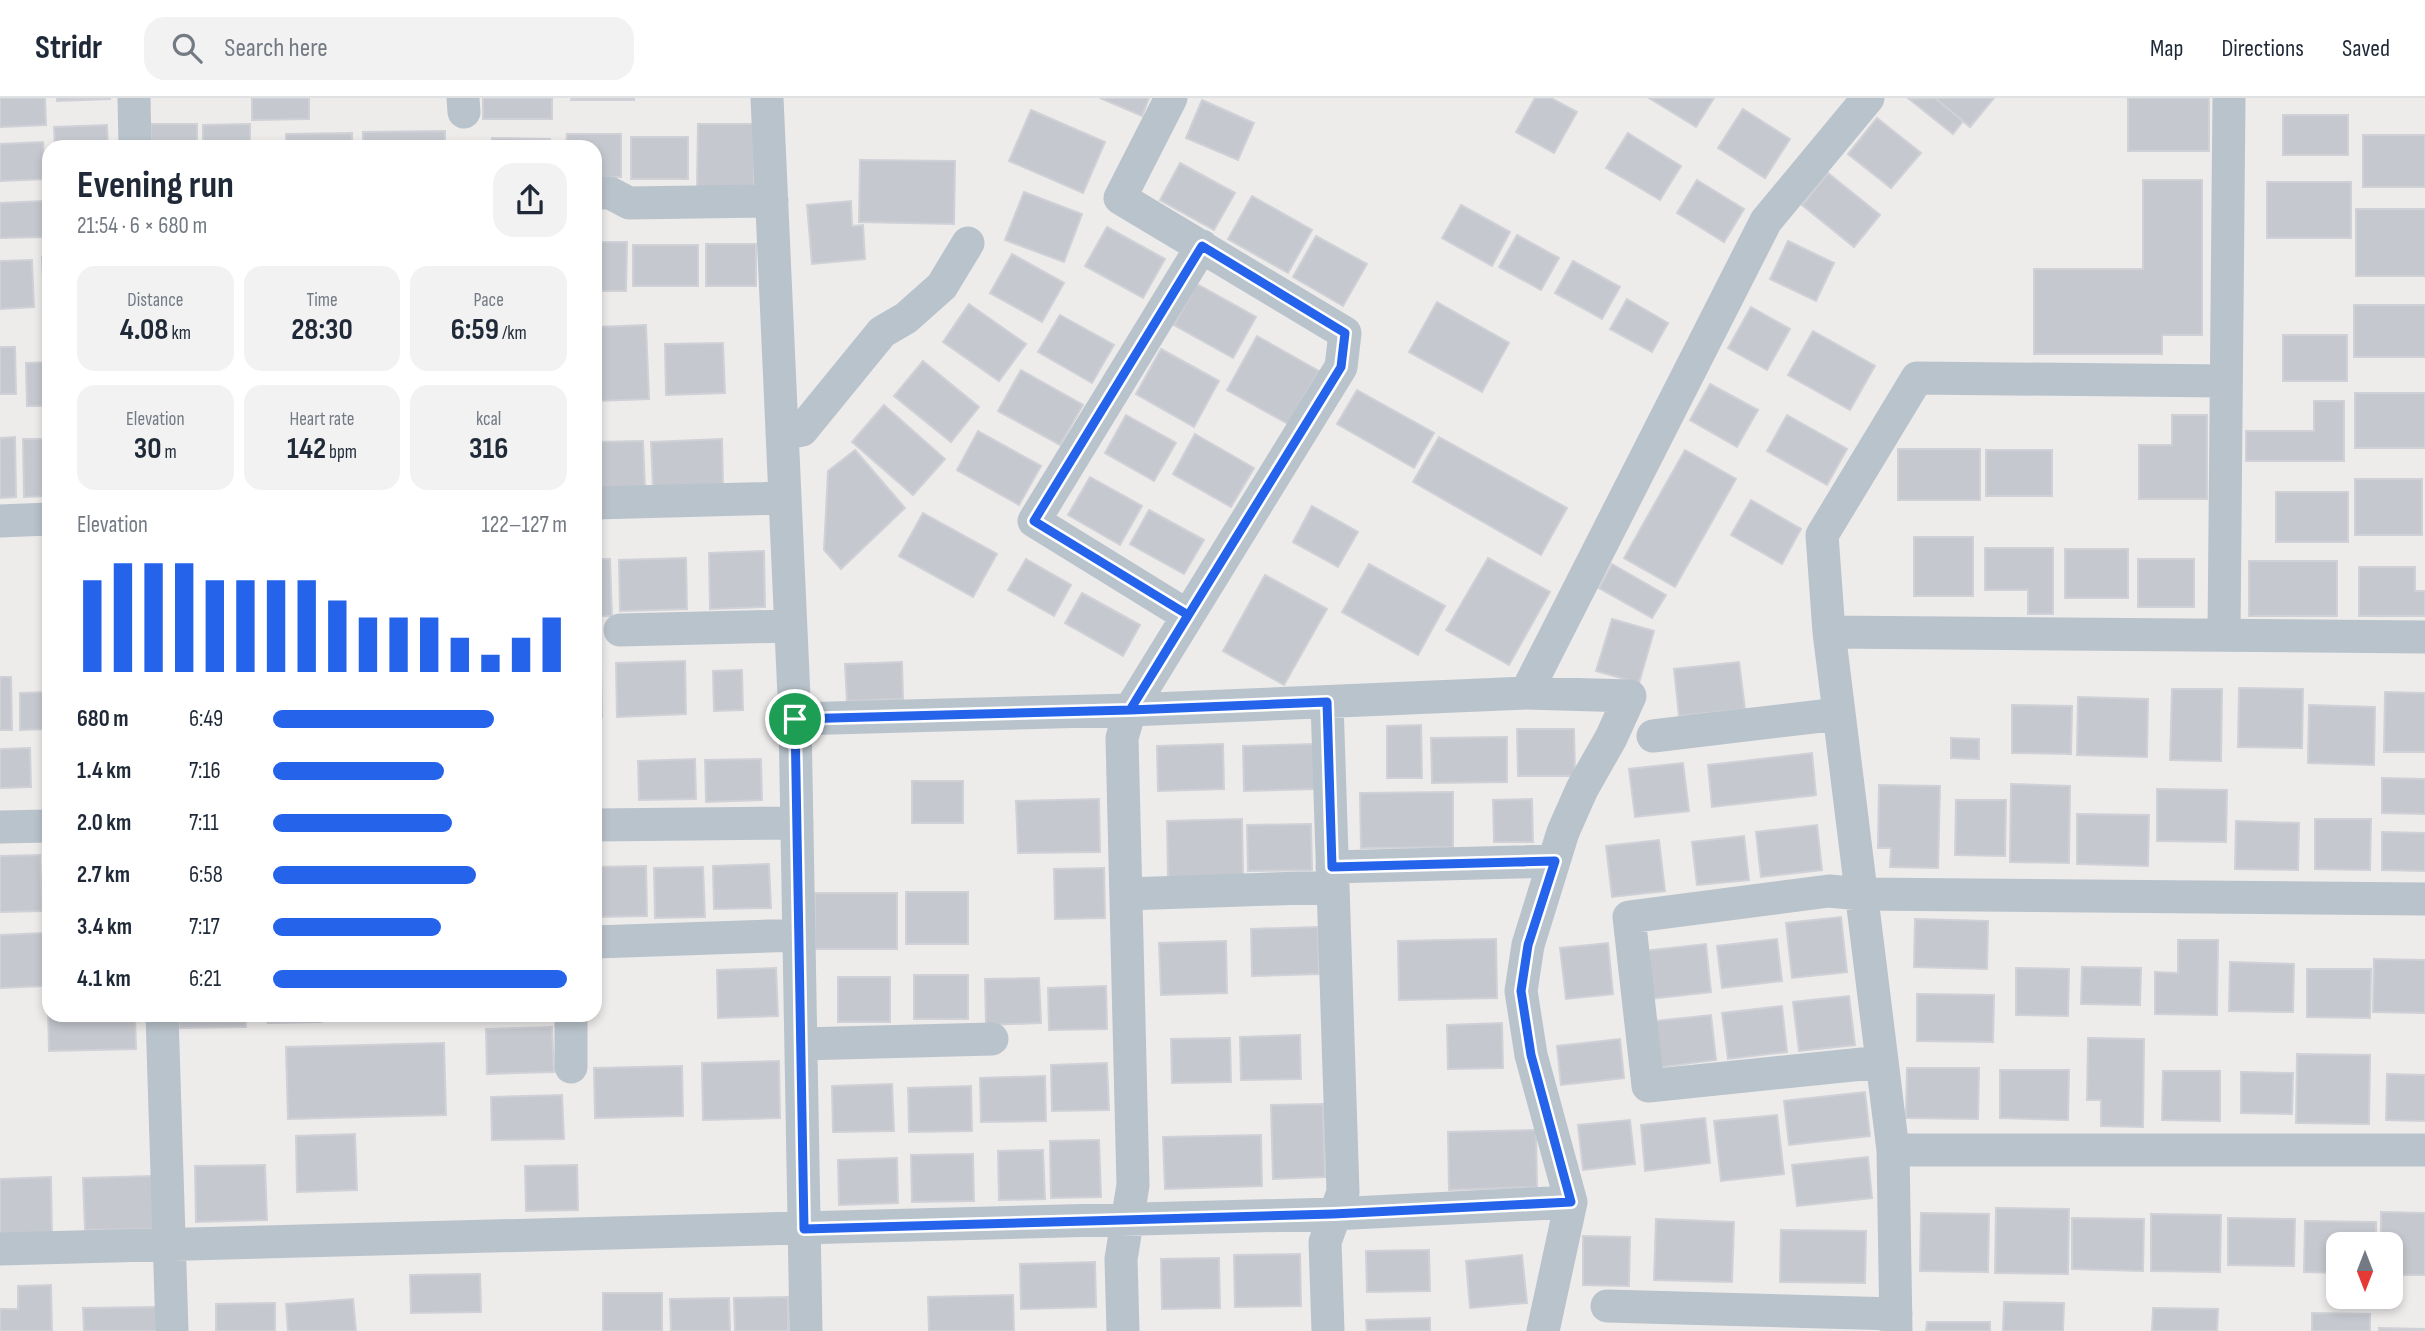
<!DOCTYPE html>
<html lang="en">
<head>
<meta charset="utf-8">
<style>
  :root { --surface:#fff; --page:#f2f2f3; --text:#1f2937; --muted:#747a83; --line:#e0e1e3; --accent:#2563eb }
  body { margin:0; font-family:"Sofia Sans Condensed",sans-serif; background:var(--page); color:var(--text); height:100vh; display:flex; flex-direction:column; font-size:26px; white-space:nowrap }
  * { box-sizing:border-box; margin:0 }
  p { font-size:23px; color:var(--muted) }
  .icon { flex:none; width:38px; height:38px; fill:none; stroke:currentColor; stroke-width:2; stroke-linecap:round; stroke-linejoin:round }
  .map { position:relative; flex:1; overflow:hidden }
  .panel { position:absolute; left:42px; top:42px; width:560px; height:882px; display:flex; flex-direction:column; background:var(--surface); border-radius:21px; box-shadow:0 4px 10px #0003 }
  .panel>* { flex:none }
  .needle { width:46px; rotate:180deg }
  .fabs { position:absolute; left:2326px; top:1134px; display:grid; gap:14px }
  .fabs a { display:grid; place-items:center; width:77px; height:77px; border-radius:14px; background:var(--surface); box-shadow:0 4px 10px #0003; font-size:35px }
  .pin { position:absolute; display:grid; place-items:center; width:60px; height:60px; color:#fff; margin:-30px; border:4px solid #fff; border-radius:50%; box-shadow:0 2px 7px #0007 }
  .round { display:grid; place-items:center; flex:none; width:74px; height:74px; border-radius:21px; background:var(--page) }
  .headline { display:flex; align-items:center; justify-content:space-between; height:119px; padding:0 35px }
  h1 { font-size:38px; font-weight:700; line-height:52px }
  .stats { display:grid; grid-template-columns:repeat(3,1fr); gap:10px; height:119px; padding:7px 35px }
  .stats div { display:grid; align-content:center; border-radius:18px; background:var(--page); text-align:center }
  .stats b { font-size:30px; font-weight:700 }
  .stats small { font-size:19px; font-weight:400 }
  .stats p { font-size:19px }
  .chart { height:196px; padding:14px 35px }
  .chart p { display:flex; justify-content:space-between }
  .chart svg { width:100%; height:126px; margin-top:7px; stroke:var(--accent); stroke-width:6 }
  ul { padding:0 35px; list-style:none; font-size:23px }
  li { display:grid; grid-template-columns:112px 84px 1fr; align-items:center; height:52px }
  li i { height:18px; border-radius:9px; background:var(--accent) }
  header { display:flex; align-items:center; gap:42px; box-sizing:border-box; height:98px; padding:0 35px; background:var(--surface); border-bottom:2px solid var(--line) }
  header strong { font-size:33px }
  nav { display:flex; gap:38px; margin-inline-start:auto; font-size:24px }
  .search { width:490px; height:63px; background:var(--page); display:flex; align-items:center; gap:18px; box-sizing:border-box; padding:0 24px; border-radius:21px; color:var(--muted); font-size:26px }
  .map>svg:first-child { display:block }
</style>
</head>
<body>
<header>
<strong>Stridr</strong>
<div class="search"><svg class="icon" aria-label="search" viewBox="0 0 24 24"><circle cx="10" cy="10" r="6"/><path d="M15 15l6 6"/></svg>Search here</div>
<nav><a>Map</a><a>Directions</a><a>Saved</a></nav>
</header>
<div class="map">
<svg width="2425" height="1233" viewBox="0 0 2425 1233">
  <rect width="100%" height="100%" fill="#eeebeb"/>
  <path fill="#c5c8ce" stroke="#cfd1d7" stroke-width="2" d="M0,0H45L46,27L0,29Z
    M57,0H110V1L57,3Z
    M252,0H309V21L252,22Z
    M483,0H552V21H483Z
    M572,0H634V2H571Z
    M1100,0H1149L1142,18Z
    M1535,0H1551L1577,14L1554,55L1516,34Z
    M1649,0H1714L1696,29Z
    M1935,0L1963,23L1953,36L1909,1Z
    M1935,0H1994L1970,29Z
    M2128,0H2209V53H2128Z
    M1202,2L1254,25L1238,62L1186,40Z
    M1743,11L1790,41L1765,80L1718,50Z
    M1031,12L1105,44L1083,95L1009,63Z
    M2283,17H2348V57H2283Z
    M1877,20L1921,55L1891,90L1848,56Z
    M151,26H197V49H151Z
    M250,26V49H203V27Z
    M698,26H755L754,90H697Z
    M107,27L108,49H55L54,29Z
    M445,33V49H363V34Z
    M352,35V49H286V36Z
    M1628,35L1681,68L1660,102L1606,70Z
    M567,36H621V79H595V49H566Z
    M2363,37H2425V89H2363Z
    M631,39H688V81H631Z
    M492,40L550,41V49H492Z
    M43,44L45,81L0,83V46Z
    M860,62L955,63L954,126L859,124Z
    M1180,65L1235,95L1214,132L1160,102Z
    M1828,75L1880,117L1854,149L1802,107Z
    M1697,82L1744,111L1724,144L1677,115Z
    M2143,82H2202V237H2162V256H2034V171H2143Z
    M2267,84H2351V140H2267Z
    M1024,94L1082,116L1064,164L1005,142Z
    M1252,98L1312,132L1288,175L1228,141Z
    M43,103L44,139L0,140V105Z
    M851,103L852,128L863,127L865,161L812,166L807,107Z
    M1461,107L1510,134L1492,168L1442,140Z
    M2356,111H2425V178H2356Z
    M1107,129L1165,161L1143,200L1085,168Z
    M1517,137L1559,160L1541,192L1499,169Z
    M1316,138L1367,166L1343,208L1293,179Z
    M1788,143L1834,165L1816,203L1770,181Z
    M595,144H627L626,193H595Z
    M706,146H756V188H706Z
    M633,147H698V188H633Z
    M1012,156L1064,185L1042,224L990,195Z
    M42,159H49V206H44Z
    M32,162L34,209L0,211V163Z
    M1573,163L1620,189L1602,221L1555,195Z
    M1197,186L1256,219L1233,260L1174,227Z
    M1627,201L1668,225L1652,254L1610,231Z
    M1437,204L1509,245L1482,294L1409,254Z
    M969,206L1026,246L999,283L943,244Z
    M2354,207H2425V259H2354Z
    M1751,209L1790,231L1767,272L1728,250Z
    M1060,217L1114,247L1092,285L1038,254Z
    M646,227L649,301L595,303V229Z
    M1813,233L1875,268L1850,312L1788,277Z
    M2283,237H2347V283H2283Z
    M1257,238L1319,273L1288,326L1227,292Z
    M723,245L725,295L666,297L665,246Z
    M0,249H15L16,296H0Z
    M1161,251L1219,283L1194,329L1136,296Z
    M923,263L979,309L951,344L894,298Z
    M49,264V308H27L26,265Z
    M1021,272L1083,307L1060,347L998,313Z
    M1710,286L1758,312L1737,349L1690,322Z
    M1357,292L1434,335L1414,370L1337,326Z
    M2355,295H2425V350H2355Z
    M2314,303H2344V363H2246V333H2314Z
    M884,307L945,361L913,397L852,344Z
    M1126,317L1176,345L1154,383L1105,355Z
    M1787,317L1847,351L1827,387L1767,353Z
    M2172,317H2207V401H2139V347H2172Z
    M978,333L1041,368L1019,407L957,372Z
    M1195,336L1254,370L1231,409L1173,376Z
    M15,339L16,399L0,400V340Z
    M1439,339L1567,410L1541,457L1413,384Z
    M23,341H49V398L24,399Z
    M722,341L723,386L653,389L651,344Z
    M643,343L645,389L595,391V344Z
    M1898,351H1980V402H1898Z
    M855,352L905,410L841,471L824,452L828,373Z
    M1685,352L1736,381L1675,489L1624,460Z
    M1986,352H2052V398H1986Z
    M1090,379L1142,408L1120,447L1068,417Z
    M2355,381H2422V437H2355Z
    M2276,394H2348V444H2276Z
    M1751,402L1801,431L1782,466L1731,437Z
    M1312,408L1358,434L1338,469L1293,444Z
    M1149,412L1204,442L1184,476L1130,446Z
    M923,415L997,456L973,499L899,458Z
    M1914,439H1973V498H1914Z
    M1985,450H2053V516H2028V492H1985Z
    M2065,451H2128V500H2065Z
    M764,453L765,509L710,511L709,455Z
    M686,460L687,511L620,513L619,462Z
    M1488,460L1550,494L1509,567L1446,532Z
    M595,461H610L612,518H595Z
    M1026,461L1071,487L1054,518L1008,492Z
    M2138,461H2194V509H2138Z
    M2249,463H2337V518H2249Z
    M1369,466L1445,508L1418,557L1342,514Z
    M1612,466L1666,497L1652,520L1599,490Z
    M2359,469H2415V493H2425V518H2359Z
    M1265,477L1327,511L1284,587L1223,553Z
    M1082,495L1140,527L1123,558L1065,525Z
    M1612,521L1654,533L1639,585L1596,573Z
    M685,563L686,616L617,619L616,565Z
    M902,564L903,601L847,603L845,566Z
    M1739,564L1745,611L1679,618L1674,571Z
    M595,567H601L602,619H595Z
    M742,572L743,612L714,613L713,573Z
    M0,579H11L12,632H0Z
    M2239,590L2303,591L2302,650L2238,649Z
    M2172,591H2222L2221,663L2170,662Z
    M49,594V631L20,632V595Z
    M2385,594L2425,595V654H2384Z
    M2078,599L2148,601L2147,659L2077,657Z
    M2012,607L2072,608L2071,656L2012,655Z
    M2309,607L2375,609L2374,667L2308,665Z
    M1421,627L1422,680H1387V628Z
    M1517,631H1574L1575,678H1518Z
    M1507,639V684L1432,685L1431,640Z
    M1951,640L1979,641V661L1951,660Z
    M1223,646L1224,691L1158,693L1157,648Z
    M1314,646L1315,691L1244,693L1243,648Z
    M30,650L31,689L0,690V651Z
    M1812,655L1816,697L1712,709L1708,667Z
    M695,661L696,701L639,702L638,663Z
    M761,661L762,702L706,704L705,662Z
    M1683,665L1689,713L1635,719L1629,671Z
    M2382,680L2425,681V716L2382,715Z
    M912,683H963V725H912Z
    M2011,686L2070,688L2069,765L2010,764Z
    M1879,687L1940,688L1938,770L1890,769L1891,750H1878Z
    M2157,691L2227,692L2226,744L2157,743Z
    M1453,694V749L1361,750L1360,695Z
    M1099,701L1100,754L1018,755L1016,703Z
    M1532,701L1533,744H1494L1493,702Z
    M1956,702H2006L2005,758L1955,757Z
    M2077,716L2149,717L2148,768L2077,766Z
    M1242,721L1243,778L1168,779L1167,723Z
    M2315,721H2371L2370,772L2315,771Z
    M2236,723L2299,725L2298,772L2235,771Z
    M1311,726L1312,772L1248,773L1247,727Z
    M1817,727L1822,772L1761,779L1756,734Z
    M2382,734L2425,735V773L2382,772Z
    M1744,738L1749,782L1697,787L1692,744Z
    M1659,742L1665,793L1612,799L1606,748Z
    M40,757L42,813L0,814V758Z
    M769,766L771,810L714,811L713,768Z
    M646,768L647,818L595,819V769Z
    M703,769L705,819L655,820L654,770Z
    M1104,770L1105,820L1055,821L1054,771Z
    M906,794H968V846H906Z
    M815,795H897V851H815Z
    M1841,819L1847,874L1792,880L1786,825Z
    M1915,821L1988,823L1987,871L1914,869Z
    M1318,829L1319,876L1252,878L1251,831Z
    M43,835L44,888L0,890V837Z
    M1496,841L1497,900L1399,902L1398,843Z
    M1777,841L1782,883L1722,890L1717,848Z
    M2178,842H2218L2217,917L2155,916V874L2178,875Z
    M1226,843L1227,895L1161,897L1159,845Z
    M1608,845L1613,896L1566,901L1560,850Z
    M1706,846L1711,894L1650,901L1644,853Z
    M2374,861L2425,862V915L2373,914Z
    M2230,864L2294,866L2293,914L2229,913Z
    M2082,869L2141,870L2140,907L2081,906Z
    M776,870L778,918L718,920L717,872Z
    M2016,870L2069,871L2068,918L2016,917Z
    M2307,871H2371L2370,920L2307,919Z
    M914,877H968V921H914Z
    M838,879H890V924H838Z
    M1039,880L1041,925L986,927L985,881Z
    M1106,888L1107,931L1049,932L1048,890Z
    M1917,896L1994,897L1993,944L1917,943Z
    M1849,898L1855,947L1799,953L1793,904Z
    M1782,908L1787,954L1728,961L1722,915Z
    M48,909L49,917H135L136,951L49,953Z
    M179,917H245L246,929L179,930Z
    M268,917H321V924L268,925Z
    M347,917H404V921L347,922Z
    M414,917H470V921L414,922Z
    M1711,917L1716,962L1661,969L1656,923Z
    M1502,925L1503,970L1448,971L1447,927Z
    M552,929L554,974L487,976L486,931Z
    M1300,937L1301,981L1241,982L1240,939Z
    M1230,940L1231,984L1172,985L1171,941Z
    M2088,940L2144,941L2143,1029L2101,1028V1002H2087Z
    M1620,941L1624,980L1561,987L1557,948Z
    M444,945L446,1017L288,1021L286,949Z
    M2297,956L2370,957L2369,1026L2296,1025Z
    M779,963L780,1020L703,1022L702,965Z
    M1107,965L1109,1012L1052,1013L1051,967Z
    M682,968L683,1018L595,1020L594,970Z
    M1907,970H1979L1978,1021L1906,1020Z
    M2000,972H2069L2068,1022L2000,1020Z
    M2163,973H2220V1023L2162,1022Z
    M2241,974L2293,975L2292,1016L2241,1015Z
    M2387,976L2425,977V1023L2386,1022Z
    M1045,978L1046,1023L981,1024L980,980Z
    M892,986L894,1033L833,1034L832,988Z
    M971,988L972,1033L909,1034L908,990Z
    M1865,994L1870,1038L1789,1047L1784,1003Z
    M562,997L564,1041L492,1042L491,999Z
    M1323,1006L1325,1079L1273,1081L1271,1007Z
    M1777,1017L1784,1076L1721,1083L1714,1023Z
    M1705,1020L1710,1065L1645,1073L1641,1027Z
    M1630,1022L1635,1066L1583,1072L1578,1027Z
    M1536,1032L1537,1089L1449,1092L1448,1034Z
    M355,1036L357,1092L297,1094L296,1038Z
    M1261,1037L1262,1088L1165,1091L1163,1039Z
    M1099,1042L1101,1099L1051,1100L1050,1043Z
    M1043,1052L1045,1101L999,1102L998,1053Z
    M973,1056L974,1103L912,1104L911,1057Z
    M1868,1059L1872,1100L1797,1108L1792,1067Z
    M897,1060L898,1105L839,1107L838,1062Z
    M265,1067L267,1122L196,1124L195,1068Z
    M577,1067L578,1112L526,1113L525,1068Z
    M152,1078L154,1131L85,1132L83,1080Z
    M51,1079L52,1138L0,1140V1081Z
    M1996,1110L2069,1111L2068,1176L1995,1175Z
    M2381,1114L2425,1115V1177H2390V1146H2381Z
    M1921,1115L1989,1116L1988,1174L1920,1173Z
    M2151,1116L2221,1117L2220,1174L2151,1173Z
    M2072,1120L2144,1121L2143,1173L2072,1171Z
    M2228,1120L2295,1121L2294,1168L2228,1167Z
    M1656,1121L1734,1124L1732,1184L1654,1182Z
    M2305,1123L2376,1124V1146H2338V1175L2304,1174Z
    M1781,1132L1866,1133L1865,1185L1780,1184Z
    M1583,1138L1630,1139L1629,1188L1583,1187Z
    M1429,1152L1430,1193L1367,1194L1366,1153Z
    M1300,1156L1301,1208L1235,1209L1234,1157Z
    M1522,1157L1527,1205L1470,1210L1466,1163Z
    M1219,1160L1220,1210L1162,1211L1161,1161Z
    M1095,1164L1096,1209L1021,1211L1020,1166Z
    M480,1176L481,1214L411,1215L410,1177Z
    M51,1187L52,1233H0V1211H18V1188Z
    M603,1195H662V1233H603Z
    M1013,1197L1014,1233H929L928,1199Z
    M788,1199V1233H735L734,1200Z
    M729,1200L730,1233H671L670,1201Z
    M353,1201L356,1233H288L286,1206Z
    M2004,1204L2064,1205L2063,1233H2003Z
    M275,1205V1233H216V1206Z
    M156,1209V1233H84L83,1210Z
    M2153,1210L2218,1211L2217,1233H2152Z
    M2312,1215L2370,1216V1233H2312Z
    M1430,1220V1233H1367L1366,1222Z
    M1927,1224H1990V1233H1926Z
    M2379,1230L2425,1231V1233H2379Z"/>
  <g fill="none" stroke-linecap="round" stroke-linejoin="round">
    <path stroke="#b9c3cb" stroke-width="33" d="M134,0L135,49
      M463,0L464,14
      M767,0L795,621L806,1233
      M595,95H610L629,105L772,103
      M782,336L802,332L882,234L906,220L942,188L968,145
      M595,405L785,400
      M0,423L49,421
      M1188,518L1034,423L1202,148
      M620,532L790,528
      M1829,534L2425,539
      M2224,535L2229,0
      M1327,604L1343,1094L1325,1144L1328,1233
      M795,621L1130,612L1526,595L1766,123L1868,0
      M1653,638L1839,616
      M595,727L797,725
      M0,729L49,728
      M1332,769L1554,763
      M1126,796L1333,789
      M595,844L799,837
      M162,917L172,1233
      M571,917V969
      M801,946L992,941
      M1882,964L1648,988L1629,819L1829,793L1861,796L2425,801
      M1893,1052H2425
      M0,1151L1333,1116L1571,1104L1531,957L1521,893L1528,847L1563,734L1582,691L1611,640L1630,598L1526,595
      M1607,1208L1896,1216
      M1123,1233L1121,1161L1133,1087L1122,640L1130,612L1341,269L1345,235L1120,100L1171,0
      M1543,1233L1571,1104
      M1896,1233L1893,1052L1829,534L1822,437L1917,280L2225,283"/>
  </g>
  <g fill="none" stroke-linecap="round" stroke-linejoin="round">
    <defs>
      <path id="route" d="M795,621L804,1131L1333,1116L1571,1104L1531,957L1521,893L1528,847L1555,763L1332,769L1327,604L1130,612L1159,565L1341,269L1345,235L1202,148L1034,423L1188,517L1130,612L795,621"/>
    </defs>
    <use href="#route" stroke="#fff" stroke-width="14"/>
    <use href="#route" stroke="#2563eb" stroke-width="9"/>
  </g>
</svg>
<div class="fabs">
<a><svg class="needle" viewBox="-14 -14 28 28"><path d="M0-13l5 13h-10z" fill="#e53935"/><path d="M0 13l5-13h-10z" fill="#747a83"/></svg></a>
</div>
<div class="pin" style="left:795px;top:621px;background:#1e9e55"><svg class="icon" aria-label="arrive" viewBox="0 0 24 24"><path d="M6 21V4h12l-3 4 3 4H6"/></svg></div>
<section class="panel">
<div class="headline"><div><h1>Evening run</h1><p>21:54 · 6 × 680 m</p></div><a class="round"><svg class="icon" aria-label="share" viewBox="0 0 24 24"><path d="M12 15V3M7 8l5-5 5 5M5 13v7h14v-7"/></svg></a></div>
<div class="stats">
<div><p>Distance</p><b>4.08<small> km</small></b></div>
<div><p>Time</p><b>28:30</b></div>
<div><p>Pace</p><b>6:59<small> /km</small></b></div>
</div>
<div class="stats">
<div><p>Elevation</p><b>30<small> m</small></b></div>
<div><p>Heart rate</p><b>142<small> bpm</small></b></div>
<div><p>kcal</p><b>316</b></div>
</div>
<div class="chart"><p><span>Elevation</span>122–127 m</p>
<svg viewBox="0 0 160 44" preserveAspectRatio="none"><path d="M5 44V12M15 44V6M25 44V6M35 44V6M45 44V12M55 44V12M65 44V12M75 44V12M85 44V19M95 44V25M105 44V25M115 44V25M125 44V32M135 44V38M145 44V32M155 44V25"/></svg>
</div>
<ul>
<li><b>680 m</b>6:49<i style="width:75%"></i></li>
<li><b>1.4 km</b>7:16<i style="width:58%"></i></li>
<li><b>2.0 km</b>7:11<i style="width:61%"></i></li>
<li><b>2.7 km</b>6:58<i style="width:69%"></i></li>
<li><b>3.4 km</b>7:17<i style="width:57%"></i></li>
<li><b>4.1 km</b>6:21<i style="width:100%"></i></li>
</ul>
</section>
</div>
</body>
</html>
